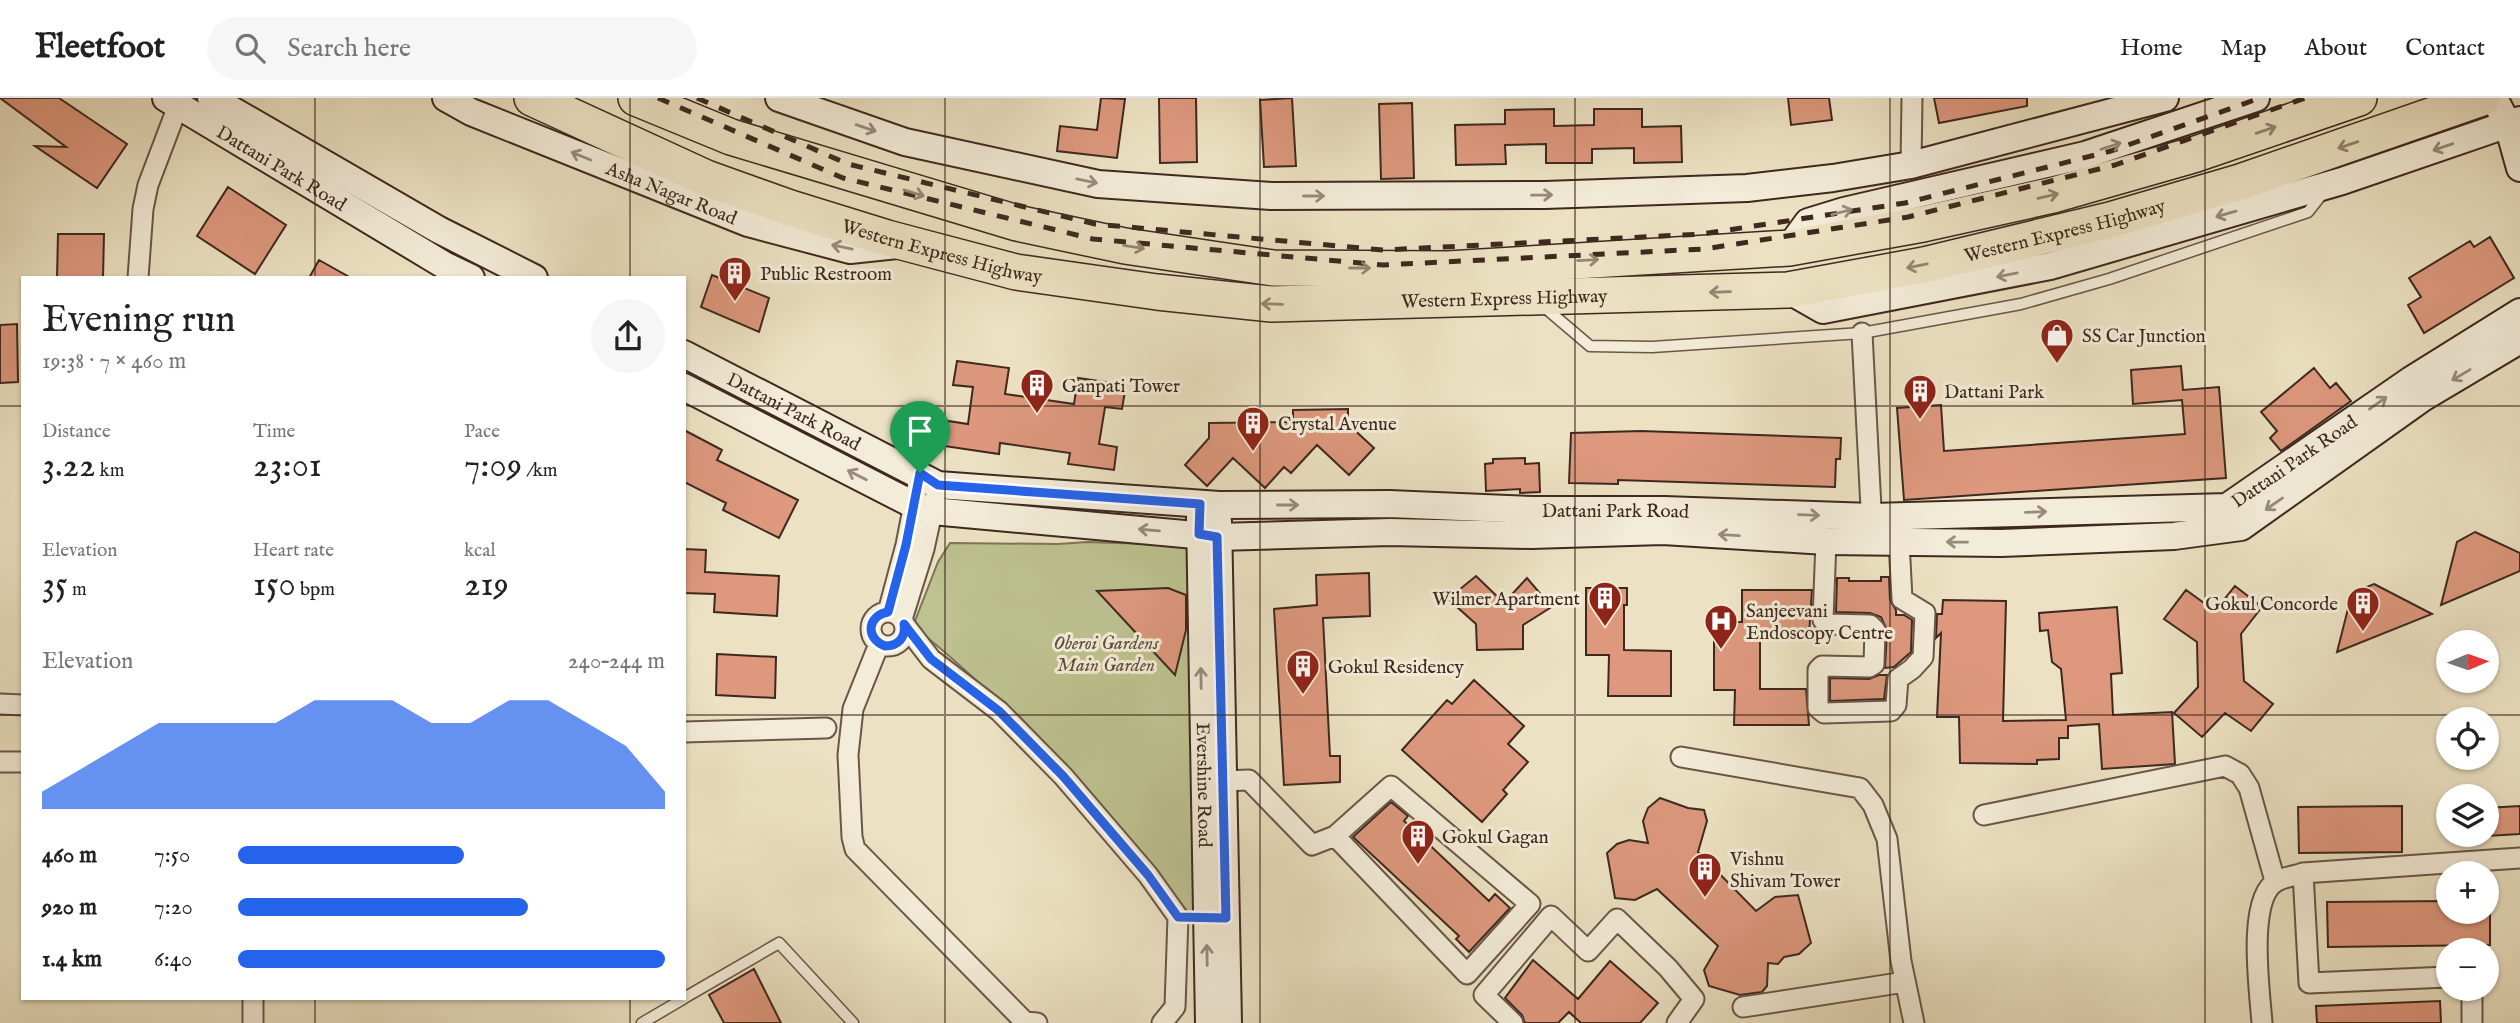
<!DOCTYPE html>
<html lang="en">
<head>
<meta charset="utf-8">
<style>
  :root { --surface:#fff; --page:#f6f6f6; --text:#222; --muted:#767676; --line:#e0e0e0; --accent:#2563eb }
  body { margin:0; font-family:"IM FELL English",serif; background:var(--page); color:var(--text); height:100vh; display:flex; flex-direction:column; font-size:26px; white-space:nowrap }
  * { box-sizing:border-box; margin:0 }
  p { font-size:23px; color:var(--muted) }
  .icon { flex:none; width:38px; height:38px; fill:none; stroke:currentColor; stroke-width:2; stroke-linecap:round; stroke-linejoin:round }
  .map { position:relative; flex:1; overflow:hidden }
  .drawer { position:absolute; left:21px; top:178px; width:665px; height:724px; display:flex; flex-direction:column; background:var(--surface); border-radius:0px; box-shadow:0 2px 5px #0004 }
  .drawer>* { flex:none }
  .needle { width:46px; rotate:88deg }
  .tools { position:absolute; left:2436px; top:532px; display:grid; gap:14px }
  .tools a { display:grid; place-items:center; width:63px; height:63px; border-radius:50%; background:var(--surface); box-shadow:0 2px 5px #0004; font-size:35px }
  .pin { position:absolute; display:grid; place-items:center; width:60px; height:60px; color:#fff; margin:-72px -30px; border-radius:50% 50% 50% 0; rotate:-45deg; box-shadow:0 0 7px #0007 }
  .pin .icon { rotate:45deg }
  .round { display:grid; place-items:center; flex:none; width:74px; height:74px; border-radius:37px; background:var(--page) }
  .headline { display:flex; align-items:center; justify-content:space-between; height:119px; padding:0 21px }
  h1 { font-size:38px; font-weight:600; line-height:52px }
  .metrics { display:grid; grid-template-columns:repeat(3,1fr); gap:10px; height:119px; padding:7px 21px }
  .metrics div { display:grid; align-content:center }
  .metrics b { font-size:35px; font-weight:600 }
  .metrics small { font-size:19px; font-weight:400 }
  .metrics p { font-size:19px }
  .chart { height:196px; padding:14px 21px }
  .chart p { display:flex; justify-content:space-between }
  .chart svg { width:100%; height:126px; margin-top:7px; fill:var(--accent); opacity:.7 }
  ul { padding:0 21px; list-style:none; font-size:23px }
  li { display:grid; grid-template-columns:112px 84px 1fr; align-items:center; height:52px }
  li i { height:18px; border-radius:9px; background:var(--accent) }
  header { display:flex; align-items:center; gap:42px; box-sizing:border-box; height:98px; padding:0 35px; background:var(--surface); border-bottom:2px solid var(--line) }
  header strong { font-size:33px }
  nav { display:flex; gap:38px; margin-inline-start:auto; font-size:24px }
  .search { width:490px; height:63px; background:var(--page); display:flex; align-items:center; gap:18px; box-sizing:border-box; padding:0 24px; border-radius:38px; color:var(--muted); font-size:26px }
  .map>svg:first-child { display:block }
</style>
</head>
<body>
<header>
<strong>Fleetfoot</strong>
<div class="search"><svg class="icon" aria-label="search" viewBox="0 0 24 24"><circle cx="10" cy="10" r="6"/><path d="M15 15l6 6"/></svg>Search here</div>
<nav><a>Home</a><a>Map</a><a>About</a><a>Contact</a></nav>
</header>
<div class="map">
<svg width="2520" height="925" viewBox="0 0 2520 925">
  <rect width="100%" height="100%" fill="#ece2c3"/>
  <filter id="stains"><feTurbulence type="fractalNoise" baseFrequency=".00286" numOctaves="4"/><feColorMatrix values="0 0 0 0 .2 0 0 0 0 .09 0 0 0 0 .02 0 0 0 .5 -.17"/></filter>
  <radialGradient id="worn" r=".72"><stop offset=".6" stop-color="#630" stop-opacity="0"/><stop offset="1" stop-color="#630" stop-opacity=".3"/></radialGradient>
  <path fill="#bdc290" stroke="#7e7558" stroke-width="2" d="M1087,444L1212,448L1222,819L1187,813C1101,713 1017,610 913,528L938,464L950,445L1058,446Z"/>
  <path fill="#dd987d" stroke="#3e281f" stroke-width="2" d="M0,0H59L127,46L97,90L35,48L66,49Z
    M1101,0L1125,1L1117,60L1057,53L1060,28L1097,32Z
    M1159,0H1196L1197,64L1160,65Z
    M1292,0L1296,68L1264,69L1260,2Z
    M1788,0H1829L1832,22L1791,27Z
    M1934,0H2027V8L1939,25Z
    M1412,5L1414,80L1381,81L1379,6Z
    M1554,11V28L1594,27V11H1642V29L1681,28L1682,64L1634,65V50L1592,51V65H1546V46L1505,47L1506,66L1456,67L1455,27L1505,26V12Z
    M228,89L286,127L255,176L197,138Z
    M58,136H104L103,180H57Z
    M2490,139L2514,180L2424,235L2408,207L2421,199L2409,180L2470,143L2474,149Z
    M319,162L351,180H309Z
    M712,177L769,200L759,234L701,209Z
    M17,226L18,284L0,285V227Z
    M957,263L1009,270L1005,296L1074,306L1078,280L1126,287L1122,311L1105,309L1099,346L1117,349L1114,372L1068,366L1070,355L1000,345L999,356L944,348L948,323L968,326L973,289L953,287Z
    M2181,268L2183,292L2219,289L2226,380L1904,402L1897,310L1941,307L1944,353L2185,336L2182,302L2133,306L2131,272Z
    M2314,270L2330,290L2336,285L2351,303L2281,353L2270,340L2277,333L2261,314Z
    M1348,311V326L1374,350L1349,377L1317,347L1291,375L1284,369L1265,390L1233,360L1207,388L1185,367L1209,340V325L1293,324V312Z
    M684,332L722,352L717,362L798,402L779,440L723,412L726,405L684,384Z
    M1641,333L1841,340L1840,361H1836L1835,389L1618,382V386L1569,385L1571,335Z
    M1525,360V366L1539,365L1540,394L1520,395V391L1486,393L1485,366L1493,365V361Z
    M2475,434L2520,455V473L2441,507L2457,444Z
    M684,451L706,452L705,474L779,478L777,518L714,514L715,496L684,495Z
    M1369,475L1370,518L1323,520L1330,658H1340V684L1284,687L1274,511L1317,507L1316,477Z
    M1476,478L1504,505L1527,480L1544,500L1550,510L1523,527V551L1477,552L1476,526L1448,501Z
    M1881,479H1889L1890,502L1896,512V517H1904L1912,522L1911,554L1894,569L1885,570L1887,532L1881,519L1870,515L1836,514L1837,480H1849V483H1881Z
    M2374,486L2432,516L2337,554L2352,495Z
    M2235,488L2262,509L2241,536L2244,583L2273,606L2251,633L2225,615L2202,639L2174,615L2198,589L2197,544L2164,521L2186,492L2215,513Z
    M1168,490L1186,497V532L1175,577L1097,493Z
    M1586,490H1627V507H1624V552L1671,553V598H1608L1609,557H1586Z
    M1742,492H1812L1809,537H1760V591H1806L1809,627H1734L1735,592H1714V524H1742Z
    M1943,502L2006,503L2003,623L2066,622L2061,571L2052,564L2048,532L2040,533L2039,515L2117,509L2122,575L2111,576L2113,617L2172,614L2175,666L2102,671L2099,626L2068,628V640H2059V661L2037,662V666L1960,665L1959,619H1937L1941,535L1936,540L1937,516H1942Z
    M717,556L776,559L775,600L716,597Z
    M1879,577H1887L1884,601L1830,603V580L1869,581Z
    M1474,582L1524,628L1508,646L1528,664L1503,692L1507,696L1482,724L1402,652L1447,602L1452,606Z
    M1660,700L1688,710L1704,712L1707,723L1698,754L1756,813L1775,799L1798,797L1811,845L1799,856L1784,859L1778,866L1768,865L1767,888L1762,894L1740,897L1709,888L1704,872L1718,848L1657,791L1635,802L1615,800L1607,755L1617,746L1629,742L1648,745L1643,723L1648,710Z
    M1391,704L1408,718L1404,723L1489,803L1495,796L1510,810L1469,854L1456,841L1459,838L1353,739Z
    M2402,708V754L2299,755L2298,709Z
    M2520,708V736L2487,738V710Z
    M2448,803V814H2490V847L2328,849L2327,804Z
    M1533,862L1578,901L1610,863L1658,905L1640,925H1581L1569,914L1558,925H1525L1522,917L1505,900Z
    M754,871L781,925H724L709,897Z
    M2440,903L2441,925H2317L2316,908Z"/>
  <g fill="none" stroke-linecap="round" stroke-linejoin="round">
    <defs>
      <path id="lane" d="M1543,208L1590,248L1652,249L1862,235L2021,206L2109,181L2308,114L2323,95
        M684,900L779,845L853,925
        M642,925L683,901"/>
      <path id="street" d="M1911,67L1912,0
        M138,180L143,111L148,87L181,0
        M1862,235L1872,430
        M1826,443L1823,522L1828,526L1870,527L1875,532L1874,566L1869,569L1822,568L1818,572V610L1824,615L1891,613L1896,607L1898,581L1912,571L1923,559L1925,515L1902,501L1899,443
        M871 531a17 17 0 1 1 34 0a17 17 0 1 1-34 0Z
        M888,514L906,447L920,375
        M902,521L924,451L938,387
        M904,526L931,561L999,613L1063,678L1148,777L1178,819L1175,909L1162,925
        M879,546L853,611L848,657L852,739L855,751L1025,924L1037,925
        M0,606L23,607
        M684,634L826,630
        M1681,659L1860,690L1873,707L1887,741L1901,863L1914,925
        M0,664H23
        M1222,683L1249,682L1312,747L1335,738
        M1391,688L1530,806L1467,876L1335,738Z
        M1984,717L2225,668L2240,676L2249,690L2275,783
        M2303,775L2309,885L2448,879
        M2472,891V925
        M1743,909L1905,884
        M253,925V901
        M1513,925L1484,897L1551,818L1588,853L1617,821L1668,870L1694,901L1677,925
        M2262,925C2260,895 2246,799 2277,783C2284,779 2295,778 2303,775L2520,760"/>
      <g id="secondary">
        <path id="s1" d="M166,0L444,167L471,180"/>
        <path d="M211,0L439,132L534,180"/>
        <path id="s2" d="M446,0L471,14L748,125L850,152L897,147"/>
        <path d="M779,0L905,44L1098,86L1271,98L1545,97L1747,90L1833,80L1911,67L2165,0"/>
        <path d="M2494,0L2508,27L2520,70"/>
        <path d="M1789,150L1808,124L1844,113L2085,57L2256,0"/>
        <path d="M1788,192L1823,212L2050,168L2342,83L2520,22"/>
        <path id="s3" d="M684,256L938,387L1219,407L1389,406L1532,412H1664L1872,419L2227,409L2411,282L2520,214"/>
        <path d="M684,289L914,407L932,413L1217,439L1390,434L1531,437L1663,433L1826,443L2001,445L2174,438L2241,429L2424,299L2520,242"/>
        <path id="s4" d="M1200,419L1209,925"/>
        <path d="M1218,423L1228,925"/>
      </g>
      <g id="highway">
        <path id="s5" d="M532,0L706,80L790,110L887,140L1016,174L1157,194L1272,206L1788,192L1924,167L2110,122L2240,84L2482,0"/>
        <path d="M636,0L731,39L1017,125L1125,148L1273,170L1448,171L1789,150L1923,126L2053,97L2193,57L2359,0"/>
      </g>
    </defs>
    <use href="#lane" stroke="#6a5648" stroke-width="13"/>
    <use href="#street" stroke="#6a5648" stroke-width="23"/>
    <use href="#secondary" stroke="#3e281f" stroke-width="30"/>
    <use href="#highway" stroke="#3e281f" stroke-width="38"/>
    <use href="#lane" stroke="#f3ecd8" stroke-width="10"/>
    <use href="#street" stroke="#f3ecd8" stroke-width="19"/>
    <use href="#secondary" stroke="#f3ecd8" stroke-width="26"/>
    <use href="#highway" stroke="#ece2c3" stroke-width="35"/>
    <path stroke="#3e281f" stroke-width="5" stroke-dasharray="12 12" stroke-linecap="butt" d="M658,0L843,80L1093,141L1383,167L1704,151L1908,119L2115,67L2305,0
      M697,0L848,66L1095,126L1383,152L1702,136L1905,105L2111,53L2260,0"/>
  </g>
  <defs><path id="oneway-shaft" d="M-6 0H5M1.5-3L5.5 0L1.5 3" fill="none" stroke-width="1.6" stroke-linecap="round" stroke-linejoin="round" transform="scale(1.75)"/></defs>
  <g stroke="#988a7c">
    <use href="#oneway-shaft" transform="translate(866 30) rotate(19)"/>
    <use href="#oneway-shaft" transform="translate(2111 48) rotate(-18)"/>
    <use href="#oneway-shaft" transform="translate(2443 49) rotate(161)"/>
    <use href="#oneway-shaft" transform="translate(581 58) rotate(-158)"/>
    <use href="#oneway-shaft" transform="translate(1087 83) rotate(12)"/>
    <use href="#oneway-shaft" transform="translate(1542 97) rotate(-1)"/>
    <use href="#oneway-shaft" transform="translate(1314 98)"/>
    <use href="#oneway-shaft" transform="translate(1842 114) rotate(-15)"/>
    <use href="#oneway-shaft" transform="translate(2226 116) rotate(164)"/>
    <use href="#oneway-shaft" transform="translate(842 149) rotate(-168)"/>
    <use href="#oneway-shaft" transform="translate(2007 177) rotate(169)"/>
    <use href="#oneway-shaft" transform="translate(2461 277) rotate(149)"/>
    <use href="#oneway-shaft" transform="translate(2378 305) rotate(-35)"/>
    <use href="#oneway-shaft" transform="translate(857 377) rotate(-153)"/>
    <use href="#oneway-shaft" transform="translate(2274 406) rotate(145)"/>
    <use href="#oneway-shaft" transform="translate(1288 407)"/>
    <use href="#oneway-shaft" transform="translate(2036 414) rotate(-2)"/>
    <use href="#oneway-shaft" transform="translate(1809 417) rotate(2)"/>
    <use href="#oneway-shaft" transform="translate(1149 432) rotate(-175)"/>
    <use href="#oneway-shaft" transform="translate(1729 437) rotate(-177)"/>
    <use href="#oneway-shaft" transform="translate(1957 444) rotate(-179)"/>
    <use href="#oneway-shaft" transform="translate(1201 580) rotate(-91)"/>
    <use href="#oneway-shaft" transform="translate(1207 857) rotate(-91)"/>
  </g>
  <g stroke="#958571">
    <use href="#oneway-shaft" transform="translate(2266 32) rotate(-19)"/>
    <use href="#oneway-shaft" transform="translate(2348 47) rotate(161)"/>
    <use href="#oneway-shaft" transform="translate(914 95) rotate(17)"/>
    <use href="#oneway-shaft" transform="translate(2048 98) rotate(-13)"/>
    <use href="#oneway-shaft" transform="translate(1134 149) rotate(9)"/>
    <use href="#oneway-shaft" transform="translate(1588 162) rotate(-3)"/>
    <use href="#oneway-shaft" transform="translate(1917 168) rotate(169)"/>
    <use href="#oneway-shaft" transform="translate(1360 170)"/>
    <use href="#oneway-shaft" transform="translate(1720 194) rotate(178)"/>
    <use href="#oneway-shaft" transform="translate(1272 206) rotate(-178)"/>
  </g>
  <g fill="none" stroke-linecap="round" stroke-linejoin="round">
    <defs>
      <path id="route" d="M920,375L938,387L1200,406L1199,436L1217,439L1226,820L1178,819L1148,777L1063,678L999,613L931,561L904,526C906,540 898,548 885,548C865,540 867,518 888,514L906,447Z"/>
    </defs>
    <use href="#route" stroke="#fff" stroke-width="14"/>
    <use href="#route" stroke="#2563eb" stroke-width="9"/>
  </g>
  <path fill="none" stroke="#3e281f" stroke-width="2" stroke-opacity="0.55" d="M315,0V180M630,0V180M945,0V925M1260,0V925M1575,0V925M1890,0V925M2205,0V925M0,308H23M684,308H2520M0,617H23M684,617H2520M315,901V925M630,901V925"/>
  <defs>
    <symbol id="building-pin" viewBox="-11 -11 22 30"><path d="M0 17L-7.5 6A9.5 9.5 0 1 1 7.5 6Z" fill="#8f2418" stroke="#f3ecd8"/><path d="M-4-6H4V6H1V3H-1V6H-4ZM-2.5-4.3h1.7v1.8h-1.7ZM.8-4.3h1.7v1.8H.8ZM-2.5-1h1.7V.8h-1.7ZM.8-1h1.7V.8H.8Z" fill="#fff"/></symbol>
    <symbol id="shop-pin" viewBox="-11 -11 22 30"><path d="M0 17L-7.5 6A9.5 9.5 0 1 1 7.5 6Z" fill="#8f2418" stroke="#f3ecd8"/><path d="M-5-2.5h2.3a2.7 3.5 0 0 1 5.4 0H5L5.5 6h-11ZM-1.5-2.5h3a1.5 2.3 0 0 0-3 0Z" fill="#fff"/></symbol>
    <symbol id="hospital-pin" viewBox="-11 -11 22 30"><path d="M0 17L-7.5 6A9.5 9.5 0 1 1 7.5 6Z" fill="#8f2418" stroke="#f3ecd8"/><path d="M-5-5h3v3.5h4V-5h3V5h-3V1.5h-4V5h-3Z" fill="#fff"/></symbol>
  </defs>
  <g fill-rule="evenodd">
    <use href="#building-pin" x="716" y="156" width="38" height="52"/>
    <use href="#shop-pin" x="2038" y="218" width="38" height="52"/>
    <use href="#building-pin" x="1018" y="268" width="38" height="52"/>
    <use href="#building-pin" x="1901" y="274" width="38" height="52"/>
    <use href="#building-pin" x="1234" y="306" width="38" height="52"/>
    <use href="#building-pin" x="1586" y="481" width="38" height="52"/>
    <use href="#building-pin" x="2344" y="486" width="38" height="52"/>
    <use href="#hospital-pin" x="1702" y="504" width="38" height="52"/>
    <use href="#building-pin" x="1284" y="549" width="38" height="52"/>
    <use href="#building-pin" x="1399" y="719" width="38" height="52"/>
    <use href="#building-pin" x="1686" y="752" width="38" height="52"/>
  </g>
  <g text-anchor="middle" stroke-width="6" stroke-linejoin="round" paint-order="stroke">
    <g font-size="19" fill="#3e281f" stroke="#f3ecd8">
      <text dy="7" stroke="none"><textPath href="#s1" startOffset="135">Dattani Park Road</textPath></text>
      <text dy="7" stroke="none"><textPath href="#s2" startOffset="245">Asha Nagar Road</textPath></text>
      <text dy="7" stroke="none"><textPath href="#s5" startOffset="1573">Western Express Highway</textPath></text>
      <text dy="7" stroke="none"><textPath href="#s5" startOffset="439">Western Express Highway</textPath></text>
      <text dy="7" stroke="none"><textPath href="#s5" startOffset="1006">Western Express Highway</textPath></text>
      <text dy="7" stroke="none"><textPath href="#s3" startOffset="124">Dattani Park Road</textPath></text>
      <text dy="7" stroke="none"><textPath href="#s3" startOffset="1657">Dattani Park Road</textPath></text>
      <text dy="7" stroke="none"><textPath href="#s3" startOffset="964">Dattani Park Road</textPath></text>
      <text dy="7" stroke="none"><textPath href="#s4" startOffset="268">Evershine Road</textPath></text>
    </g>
    <g font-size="19" fill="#3e281f" stroke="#f3ecd8" text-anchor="start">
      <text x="760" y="182">Public Restroom</text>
      <text x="2082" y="244">SS Car Junction</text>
      <text x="1062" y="294">Ganpati Tower</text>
      <text x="1944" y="300">Dattani Park</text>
      <text x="1278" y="332">Crystal Avenue</text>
      <text x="1580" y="507" text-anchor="end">Wilmer Apartment</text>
      <text x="2338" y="512" text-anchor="end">Gokul Concorde</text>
      <text x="1746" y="519">Sanjeevani<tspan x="1746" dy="22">Endoscopy Centre</tspan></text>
      <text x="1328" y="575">Gokul Residency</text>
      <text x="1442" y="745">Gokul Gagan</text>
      <text x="1730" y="767">Vishnu<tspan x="1730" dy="22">Shivam Tower</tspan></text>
    </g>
    <g font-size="19" font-style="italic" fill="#5e4e3b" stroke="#f3ecd8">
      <text x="1106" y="551">Oberoi Gardens<tspan x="1106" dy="22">Main Garden</tspan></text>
    </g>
  </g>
  <rect width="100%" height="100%" filter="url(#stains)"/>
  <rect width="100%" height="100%" fill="url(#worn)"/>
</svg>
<div class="tools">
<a><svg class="needle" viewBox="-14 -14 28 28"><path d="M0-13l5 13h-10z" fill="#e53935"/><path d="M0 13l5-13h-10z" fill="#767676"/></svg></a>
<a><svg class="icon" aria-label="locate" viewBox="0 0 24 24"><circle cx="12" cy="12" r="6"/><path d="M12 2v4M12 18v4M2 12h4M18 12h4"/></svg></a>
<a><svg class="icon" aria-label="layers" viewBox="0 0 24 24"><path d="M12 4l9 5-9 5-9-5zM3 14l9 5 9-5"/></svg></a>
<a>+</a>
<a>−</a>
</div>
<div class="pin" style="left:920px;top:375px;background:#1e9e55"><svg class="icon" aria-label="arrive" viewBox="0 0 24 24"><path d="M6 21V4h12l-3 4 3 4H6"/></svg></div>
<section class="drawer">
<div class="headline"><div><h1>Evening run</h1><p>19:38 · 7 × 460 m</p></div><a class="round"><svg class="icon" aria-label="share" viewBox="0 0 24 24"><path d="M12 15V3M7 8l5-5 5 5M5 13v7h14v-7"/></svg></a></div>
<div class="metrics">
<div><p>Distance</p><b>3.22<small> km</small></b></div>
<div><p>Time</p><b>23:01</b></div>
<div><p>Pace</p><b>7:09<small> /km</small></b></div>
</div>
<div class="metrics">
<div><p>Elevation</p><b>35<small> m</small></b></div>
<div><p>Heart rate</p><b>150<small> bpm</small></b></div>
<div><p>kcal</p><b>219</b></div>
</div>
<div class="chart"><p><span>Elevation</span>240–244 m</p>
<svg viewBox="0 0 160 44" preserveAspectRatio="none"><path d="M0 44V38L10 30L20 22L30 14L40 14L50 14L60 14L70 6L80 6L90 6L100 14L110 14L120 6L130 6L140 14L150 22L160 38V44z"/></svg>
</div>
<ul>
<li><b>460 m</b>7:50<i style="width:53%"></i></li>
<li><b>920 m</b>7:20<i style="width:68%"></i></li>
<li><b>1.4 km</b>6:40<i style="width:100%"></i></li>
</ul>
</section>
</div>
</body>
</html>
